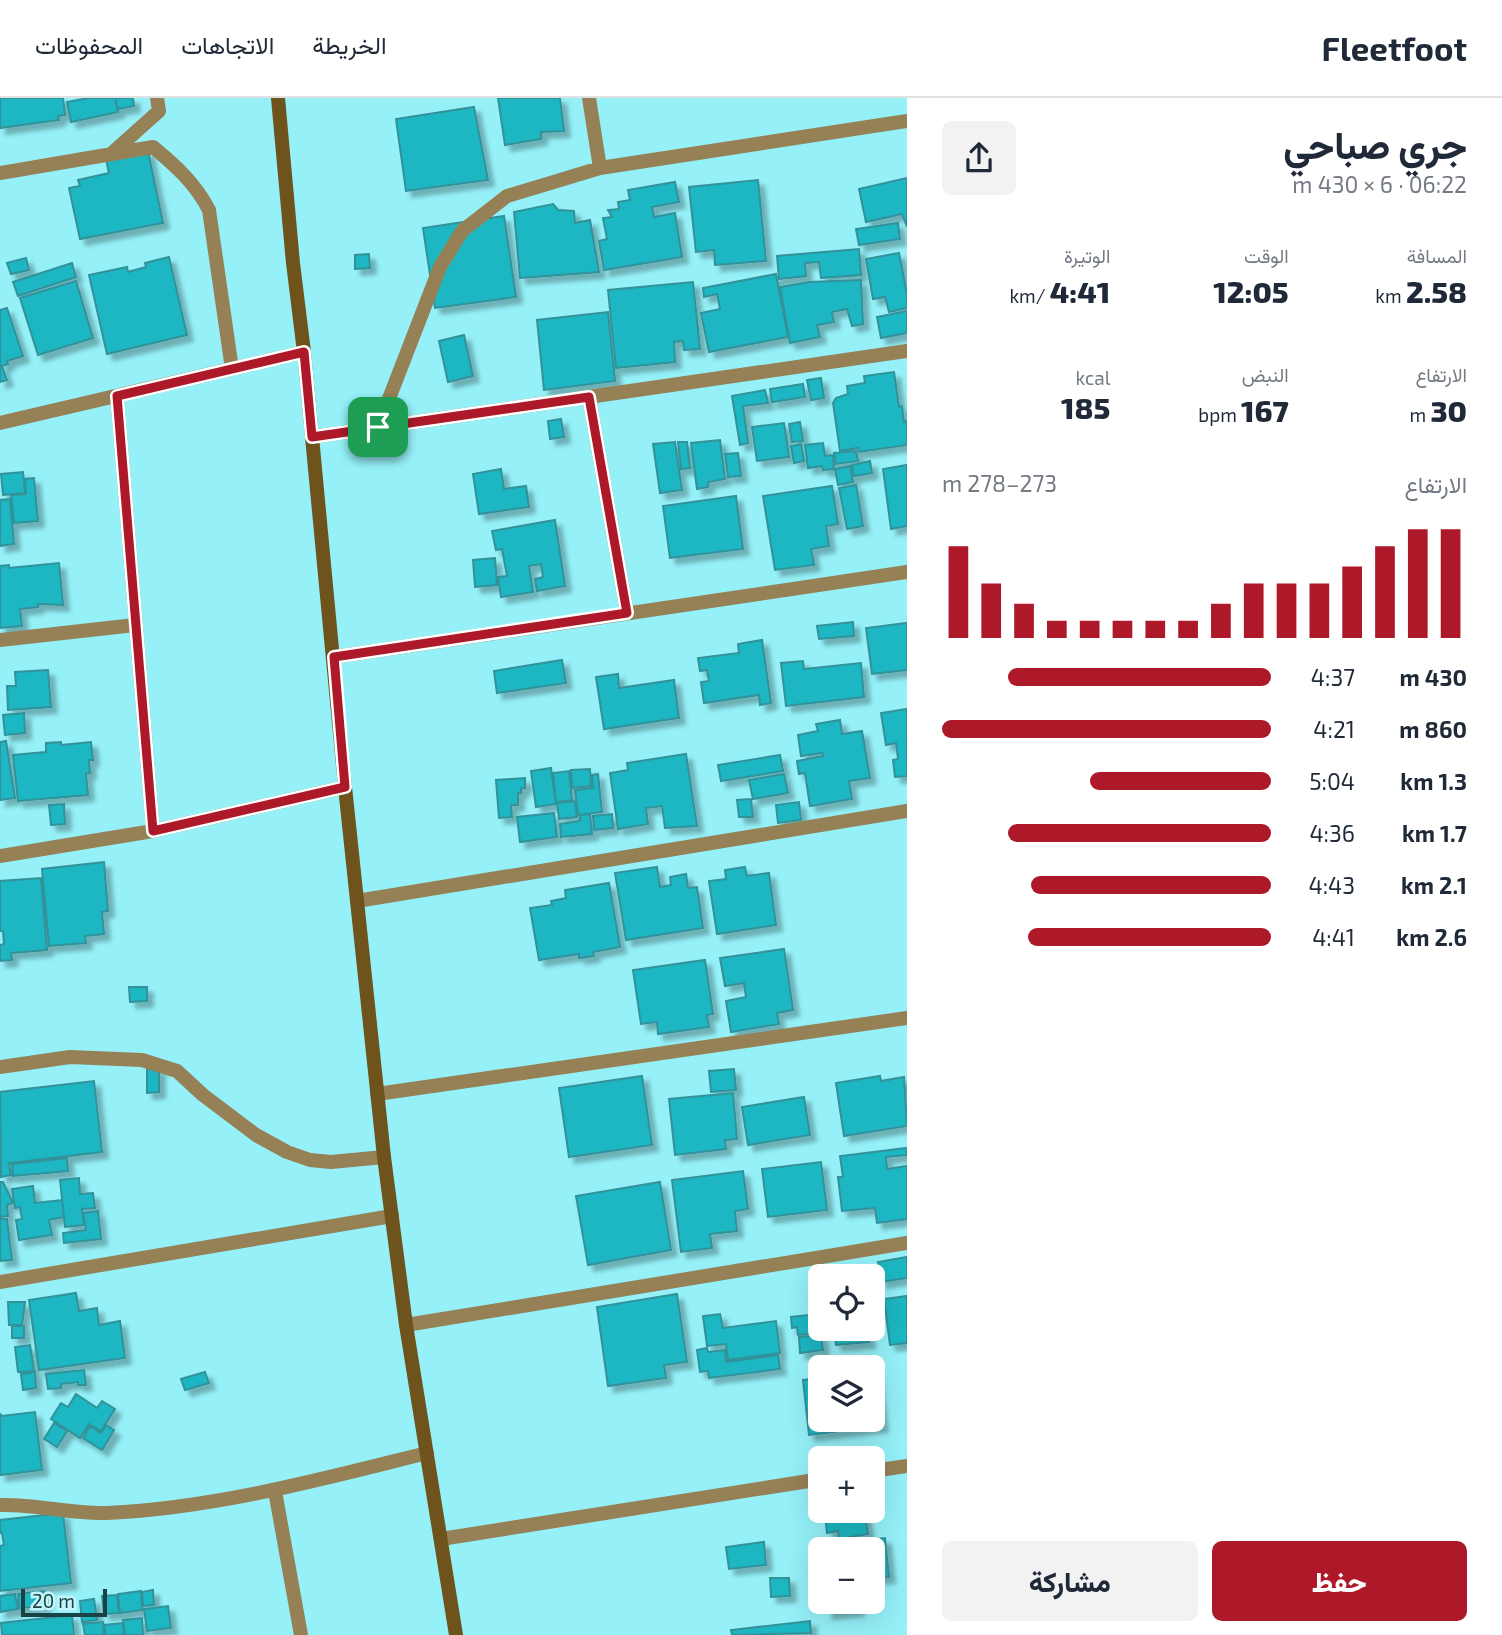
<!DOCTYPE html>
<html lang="ar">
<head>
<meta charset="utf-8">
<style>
  :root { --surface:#fff; --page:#f2f2f3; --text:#1f2937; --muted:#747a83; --line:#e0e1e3; --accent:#ad1929 }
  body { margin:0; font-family:"Exo 2",Vazirmatn,sans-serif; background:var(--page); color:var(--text); direction:rtl; height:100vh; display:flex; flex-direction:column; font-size:26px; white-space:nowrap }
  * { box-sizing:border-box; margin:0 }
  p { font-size:23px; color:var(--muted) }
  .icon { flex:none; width:38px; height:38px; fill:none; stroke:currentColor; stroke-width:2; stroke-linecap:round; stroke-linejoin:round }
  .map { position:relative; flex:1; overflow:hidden; direction:ltr }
  .side { display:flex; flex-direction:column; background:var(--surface); width:595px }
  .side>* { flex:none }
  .tools { position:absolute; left:808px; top:1166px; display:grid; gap:14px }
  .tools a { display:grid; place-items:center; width:77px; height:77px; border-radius:10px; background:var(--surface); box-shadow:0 7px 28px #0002; font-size:35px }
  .scale { position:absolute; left:21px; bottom:18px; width:86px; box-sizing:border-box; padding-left:7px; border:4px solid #1a4144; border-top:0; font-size:19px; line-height:24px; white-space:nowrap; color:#1a4144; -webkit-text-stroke:5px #c3f6fb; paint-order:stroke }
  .pin { position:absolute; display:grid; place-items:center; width:60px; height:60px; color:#fff; margin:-30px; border-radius:14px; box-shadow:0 4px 10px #0006 }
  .round { display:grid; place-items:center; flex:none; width:74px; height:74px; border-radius:10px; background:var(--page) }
  .headline { display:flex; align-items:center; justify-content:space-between; height:119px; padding:0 35px }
  h1 { font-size:38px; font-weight:800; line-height:52px }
  .figures { display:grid; grid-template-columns:repeat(3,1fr); gap:10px; height:119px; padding:7px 35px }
  .figures div { display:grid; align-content:center }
  .figures b { font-size:30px; font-weight:800 }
  .figures small { font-size:19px; font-weight:400 }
  .figures p { font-size:19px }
  .chart { height:196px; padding:14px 35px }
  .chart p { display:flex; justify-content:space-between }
  .chart svg { width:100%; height:126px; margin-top:7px; stroke:var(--accent); stroke-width:6 }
  .primary-button { display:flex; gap:14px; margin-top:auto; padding:14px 35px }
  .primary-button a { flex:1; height:80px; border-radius:10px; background:var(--accent); color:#fff; font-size:28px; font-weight:800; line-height:80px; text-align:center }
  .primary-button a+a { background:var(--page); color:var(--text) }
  ul { padding:0 35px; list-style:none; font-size:23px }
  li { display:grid; grid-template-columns:112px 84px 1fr; align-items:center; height:52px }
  li i { height:18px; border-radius:9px; background:var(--accent) }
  header { display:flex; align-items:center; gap:42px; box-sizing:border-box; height:98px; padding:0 35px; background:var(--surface); border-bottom:2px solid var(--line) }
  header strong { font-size:33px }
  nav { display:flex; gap:38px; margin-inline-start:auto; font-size:24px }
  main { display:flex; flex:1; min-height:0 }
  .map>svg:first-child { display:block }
</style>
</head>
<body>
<header>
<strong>Fleetfoot</strong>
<nav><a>الخريطة</a><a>الاتجاهات</a><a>المحفوظات</a></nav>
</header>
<main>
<section class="side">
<div class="headline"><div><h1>جري صباحي</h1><p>06:22 · 6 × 430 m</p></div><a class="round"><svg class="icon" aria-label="share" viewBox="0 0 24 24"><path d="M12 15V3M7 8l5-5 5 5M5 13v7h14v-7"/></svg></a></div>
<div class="figures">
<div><p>المسافة</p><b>2.58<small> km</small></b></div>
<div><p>الوقت</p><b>12:05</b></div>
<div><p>الوتيرة</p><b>4:41<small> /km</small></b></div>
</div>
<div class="figures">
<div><p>الارتفاع</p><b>30<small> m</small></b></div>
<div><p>النبض</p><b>167<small> bpm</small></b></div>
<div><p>kcal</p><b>185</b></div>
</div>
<div class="chart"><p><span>الارتفاع</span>273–278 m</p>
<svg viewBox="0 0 160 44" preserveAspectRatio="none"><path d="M5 44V12M15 44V25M25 44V32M35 44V38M45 44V38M55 44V38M65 44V38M75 44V38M85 44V32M95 44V25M105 44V25M115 44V25M125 44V19M135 44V12M145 44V6M155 44V6"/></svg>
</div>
<ul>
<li><b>430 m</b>4:37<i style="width:80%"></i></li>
<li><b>860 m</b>4:21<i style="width:100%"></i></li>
<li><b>1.3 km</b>5:04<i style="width:55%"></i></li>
<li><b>1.7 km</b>4:36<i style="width:80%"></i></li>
<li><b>2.1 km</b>4:43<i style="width:73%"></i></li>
<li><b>2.6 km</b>4:41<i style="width:74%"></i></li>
</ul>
<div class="primary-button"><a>حفظ</a><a>مشاركة</a></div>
</section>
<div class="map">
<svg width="907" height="1537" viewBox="0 0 907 1537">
  <defs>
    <filter id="shadow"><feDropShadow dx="6" dy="6" stdDeviation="2" flood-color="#0004"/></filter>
  </defs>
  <rect width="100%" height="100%" fill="#95f0f8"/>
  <path fill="#1db7c2" stroke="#339199" stroke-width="2" filter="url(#shadow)" d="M0,0H63L65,17L58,18L59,22L0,30Z
    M88,0H115L118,14L71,24L67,4Z
    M115,0H133L134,8L118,11Z
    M498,0H560L564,33L541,34V41L505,47Z
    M474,9L488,82L406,93L396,21Z
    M148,53L163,125L80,141L69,90L80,88L78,82L109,75L106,61Z
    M907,80V129L902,116L866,124L859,91Z
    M758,82L766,163L715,167L714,152L696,154L689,89Z
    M675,84L679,104L652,109L654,119L675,115L682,159L604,172L599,143L607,141L603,120L612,119L608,112L619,111L618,104L630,102L628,92Z
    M553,106L558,112L574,113L575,125L590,122L599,174L520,180L514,114Z
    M504,118L516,199L435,210L423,130Z
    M898,125L900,141L859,147L856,131Z
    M859,151L861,177L821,180L819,164L805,165L806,178L779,181L777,158Z
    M899,155L907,196V210L889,214L885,199L873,201L866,161Z
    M369,156L370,170L355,171V157Z
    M169,159L187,237L107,256L89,177L127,169L128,174L146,169L145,165Z
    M26,160L29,172L11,176L7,165Z
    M72,165L76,179L18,198L13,184Z
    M776,176L788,239L709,254L701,215L720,211L717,196L704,199L703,190Z
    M861,182L863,226L852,228L847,211L832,214L834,224L817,227L820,239L790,245L780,189L809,184Z
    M76,183L93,240L38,257L20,200Z
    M693,184L700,251L684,252L683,243L674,244L675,264L616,270L608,192Z
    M7,210L23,258L7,263L8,266L2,268L7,282L0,284V212Z
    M907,213V235L881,240L877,219Z
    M608,214L615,283L544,292L537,222Z
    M464,237L473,278L448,284L439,243Z
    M894,274L899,309L902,308L904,324L907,323V347L859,354L858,350L840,353L833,305L836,300L848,296L847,288L865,285L864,278Z
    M821,280L824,300L811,302L807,282Z
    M803,286L805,299L772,304L770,291Z
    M765,292L768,305L743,308L748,345L740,347L732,298Z
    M561,321L564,339L550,341L548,323Z
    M800,324L803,343L792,344L789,326Z
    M784,325L789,359L757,363L752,329Z
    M720,342L725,381L708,384V389L697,391L691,345Z
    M675,344L682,392L660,395L653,346Z
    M678,344H687L690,370L681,371Z
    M823,345L825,358L833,357L834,371L823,372L822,368L808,370L805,347Z
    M801,346L804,363L794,365L791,348Z
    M856,353L858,363L836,366L834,355Z
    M738,355L741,378L728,379L725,356Z
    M870,363L872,375L854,378L852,367Z
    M907,367V428L891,431L883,371Z
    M850,368L853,384L838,387L835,371Z
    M501,371L504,391L526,388L529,409L479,416L473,376Z
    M23,374L25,395L3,397L1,376Z
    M34,380L38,423L14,425L11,397L26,396L25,381Z
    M856,387L863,428L847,431L839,390Z
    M832,388L838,426L826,428L829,448L811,451L814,467L775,472L763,398Z
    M736,398L743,451L670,460L663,408Z
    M10,401L14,446L0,448V402Z
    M555,422L565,488L537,493L535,481L543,479L541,466L529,468L533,494L501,499L498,479L507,478L502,451L496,452L492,433Z
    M495,460L497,487L475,489L473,462Z
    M59,465L63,507L38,506V509L20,511L22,528L0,530V468L9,467V470Z
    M853,524L854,538L819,541L817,528Z
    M907,525V572L872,576L866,530Z
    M762,542L771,605L760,607L759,597L704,605L701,584L709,583L707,572L700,573L698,560L739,555L738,546Z
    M562,562L566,585L497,595L494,573Z
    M803,563L804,571L861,565L864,599L786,608L781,565Z
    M48,572L51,609L8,612L7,588H16L15,574Z
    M618,576L619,590L674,582L679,620L604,631L596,579Z
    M907,611V678L895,679L893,662L898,661L896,645L886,647L881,615Z
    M24,615L25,635L5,637L3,617Z
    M840,622L842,636L862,633L870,680L849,683L852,701L810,708L805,675L799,676L797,663L823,658L822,655L801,658L798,637L818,633L816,626Z
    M6,643L15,700L0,702V644Z
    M61,644V647L91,644L93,662H89L90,675L86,676L88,697L18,703L13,657L46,654V645Z
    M686,656L697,728L665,730L662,708L646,710L648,726L618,731L610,675L628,672L627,665Z
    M780,657L783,673L721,683L718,667Z
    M551,670L556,706L536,709L531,673Z
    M590,671L591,688L572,690L571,672Z
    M569,673L572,702L556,704L553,675Z
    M598,676L602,714L578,717L575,692L593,690L592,677Z
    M784,676L788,695L753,701L749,682Z
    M525,680V690H521V695H518V707H511L512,719L499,720L496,682Z
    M751,701L753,719H739L737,702Z
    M575,703L577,719L559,721L557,705Z
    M799,704L801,722L778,725L776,707Z
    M64,706L65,726L51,727L49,707Z
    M554,715L557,739L520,744L517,719Z
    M590,716L592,736L561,739L560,726L580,723V717Z
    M612,716L613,730L594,732L593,718Z
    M104,764L108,813L102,814L104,836L85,838L86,845L49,848L42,771Z
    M657,769L660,789L671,787L670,779L686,776L688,790L697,789L703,830L626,842L615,775Z
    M745,769L747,778L769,775L776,827L717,836L709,783L726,781L725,772Z
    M41,780L47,852L11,855L12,862L0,863V847L4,846L3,833H0V783Z
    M609,785L620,849L593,854L594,858L579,860V856L539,862L530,810L552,807L551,803L566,800L565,792Z
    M784,851L793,912L777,915L779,926L731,934L726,903L746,899L744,885L725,888L720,860Z
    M705,862L713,916L707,917L709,929L658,936L657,924L641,926L633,872Z
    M129,889H147V903L130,904Z
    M147,970H159V994L147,995Z
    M734,971L736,992L711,994L709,973Z
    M642,978L652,1047L569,1059L559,990Z
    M880,978L881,983L904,979L907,1028L844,1038L836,985Z
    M94,983L102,1054L9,1065L11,1077L1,1079L0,994Z
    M733,995L737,1041L725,1042L726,1051L675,1057L669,1001Z
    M804,999L810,1037L748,1047L742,1009Z
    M907,1050V1057L886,1059L887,1071L907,1068V1121L877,1125L875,1110L842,1113L838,1079H843L840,1058Z
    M67,1060L68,1073L13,1078L12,1066Z
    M821,1064L827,1112L768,1119L762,1071Z
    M743,1073L748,1111L735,1113L737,1133L710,1136L712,1150L681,1154L672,1082Z
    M79,1080L80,1096L93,1095L95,1110L82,1111L84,1127L65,1129L60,1082Z
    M0,1084H3L13,1105L7,1107L8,1118L0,1119Z
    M660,1084L671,1152L588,1167L576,1098Z
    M33,1088L35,1105L62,1102L64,1119L49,1122L52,1137L19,1142L16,1122L22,1121L20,1109L15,1110L12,1091Z
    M98,1113L101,1141L64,1145L63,1135L86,1132L83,1115Z
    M0,1121H7L12,1162L0,1163Z
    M907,1159V1180L881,1184L878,1164Z
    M76,1195L79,1213L97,1210L99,1227L120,1223L125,1260L39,1272L29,1202Z
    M677,1196L687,1264L664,1267L666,1280L608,1288L597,1209Z
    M907,1198V1245L890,1247L884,1201Z
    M821,1203V1216L811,1218L809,1205Z
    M8,1204H25L22,1227H9Z
    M720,1216L723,1230L776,1223L780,1255L728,1262L726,1246L707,1248L703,1218Z
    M809,1217L810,1221H821L823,1234L798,1237L797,1229L792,1230L791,1219Z
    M12,1228H24V1240H12Z
    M867,1230L869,1244L836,1247L834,1233Z
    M821,1237L823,1252L800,1255L799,1239Z
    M30,1247L34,1273L18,1274L15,1249Z
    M707,1250L708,1254L725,1252L726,1264L778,1257L780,1271L709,1280L708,1273L700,1274L697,1252Z
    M84,1272L86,1287H78V1284L61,1286V1290L48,1291L46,1276Z
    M35,1274L36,1290L23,1292L21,1276Z
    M205,1274L209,1285L185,1292L181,1281Z
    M873,1274H875L882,1328L809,1337L803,1282L821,1280V1321H873Z
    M76,1296L97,1310L102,1303L115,1311L101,1333L89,1326L80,1340L51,1321L61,1305L68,1309Z
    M35,1314L42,1372L0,1377V1316L2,1318Z
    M54,1325L67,1333L57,1349L44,1341Z
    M106,1327L114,1332L102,1352L83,1340L90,1328L101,1335Z
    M851,1412H864L868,1436L839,1441L838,1433L827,1435L825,1416Z
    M63,1415L71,1485L0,1493V1448L4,1447L2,1435H0V1422Z
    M885,1440L889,1479L873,1480V1451H834L833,1445Z
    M764,1444L766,1467L729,1471L726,1449Z
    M770,1480H789L790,1498L771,1499Z
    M153,1492L154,1507L143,1508L142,1494Z
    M44,1493L45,1508L19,1510L18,1496Z
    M141,1493L142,1512L120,1515L118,1496Z
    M15,1496L18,1511L0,1514V1498Z
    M117,1497L119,1515L104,1516L102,1498Z
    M94,1501L97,1522L82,1524L80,1503Z
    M826,1503H858V1512L827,1515Z
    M168,1508L171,1530L147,1533L144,1511Z
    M72,1517L74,1537H2L1,1525Z
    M142,1520L143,1537H125L123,1522Z
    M810,1523L811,1535L732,1537L731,1532Z
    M103,1524L104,1537H85L83,1526Z
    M123,1525L124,1537H106L104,1527Z"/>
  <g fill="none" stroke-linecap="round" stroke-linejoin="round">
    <path stroke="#968055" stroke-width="14" d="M589,0L600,70
      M111,56L159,13L157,0
      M0,75L153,49C176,68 195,85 209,112L232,271
      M117,298L153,733
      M589,299L627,515
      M0,325L304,254
      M378,329L440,169L462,133L507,98L600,70L907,23
      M312,339L907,253
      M0,542L135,527
      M334,559L907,474
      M0,758L153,733L345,689
      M357,803L907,713
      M0,969L70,959L142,962L177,973L203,997L256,1037L287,1054L310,1062L331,1064L384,1059
      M377,996L907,920
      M0,1184L392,1118
      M406,1227L907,1145
      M873,1373L907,1368
      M275,1393L301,1537
      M0,1407C36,1406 71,1416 107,1415C216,1410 322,1381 427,1355
      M441,1441L821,1381"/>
    <path stroke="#6e541c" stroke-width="14" d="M278,0L293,165L304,254L345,689L384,1059L406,1227L456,1537"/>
  </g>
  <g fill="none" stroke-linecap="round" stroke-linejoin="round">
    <defs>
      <path id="route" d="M304,254L312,339L589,299L627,515L334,559L345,689L153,733L117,298Z"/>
    </defs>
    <use href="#route" stroke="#fff" stroke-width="14"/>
    <use href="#route" stroke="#ad1929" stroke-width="9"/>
  </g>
</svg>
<div class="tools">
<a><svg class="icon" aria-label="locate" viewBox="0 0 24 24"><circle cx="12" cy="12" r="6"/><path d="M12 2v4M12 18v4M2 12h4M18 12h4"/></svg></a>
<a><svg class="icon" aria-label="layers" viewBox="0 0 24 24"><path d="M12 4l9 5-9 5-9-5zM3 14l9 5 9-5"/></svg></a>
<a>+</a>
<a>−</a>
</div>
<div class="scale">20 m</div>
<div class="pin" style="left:378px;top:329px;background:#1e9e55"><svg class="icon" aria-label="arrive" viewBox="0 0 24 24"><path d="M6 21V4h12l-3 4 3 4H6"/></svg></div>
</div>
</main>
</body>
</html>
